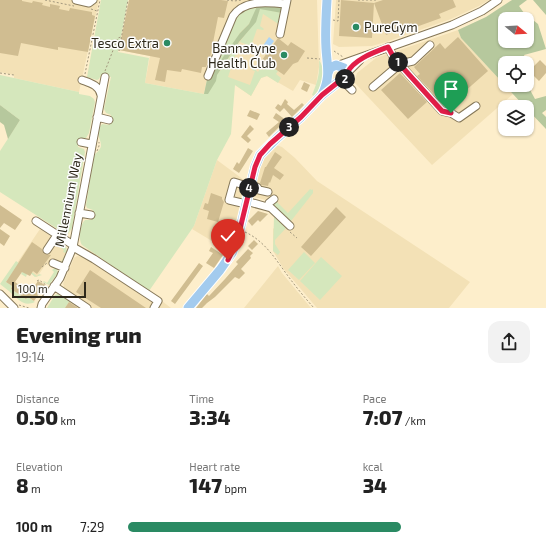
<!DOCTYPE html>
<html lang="en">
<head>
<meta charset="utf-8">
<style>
  :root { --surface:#fff; --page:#f2f2f2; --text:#222; --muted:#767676; --accent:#2a8a63 }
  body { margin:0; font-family:"Exo 2",sans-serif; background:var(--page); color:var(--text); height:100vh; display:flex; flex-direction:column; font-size:15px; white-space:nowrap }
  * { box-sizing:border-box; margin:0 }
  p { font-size:13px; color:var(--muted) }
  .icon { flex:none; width:22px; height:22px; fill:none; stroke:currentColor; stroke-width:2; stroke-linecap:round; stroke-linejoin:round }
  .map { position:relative; height:308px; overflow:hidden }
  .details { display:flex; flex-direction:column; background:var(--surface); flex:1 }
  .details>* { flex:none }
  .needle { width:26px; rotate:108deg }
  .tools { position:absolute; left:498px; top:12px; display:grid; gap:8px }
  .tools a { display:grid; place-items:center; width:36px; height:36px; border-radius:8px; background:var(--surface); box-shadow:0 1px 3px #0004; font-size:20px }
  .scale { position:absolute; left:12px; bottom:10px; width:74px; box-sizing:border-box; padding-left:4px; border:2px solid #2d281a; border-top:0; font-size:11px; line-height:14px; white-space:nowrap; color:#2d281a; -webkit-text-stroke:3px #fdfdfd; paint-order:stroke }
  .pin { position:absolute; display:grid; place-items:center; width:34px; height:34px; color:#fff; margin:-41px -17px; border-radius:50% 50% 50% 0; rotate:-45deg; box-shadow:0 0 4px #0007 }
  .pin .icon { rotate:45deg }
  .km { position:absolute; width:20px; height:20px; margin:-10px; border-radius:50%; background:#222; color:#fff; font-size:11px; line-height:20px; text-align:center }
  .round { display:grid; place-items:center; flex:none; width:42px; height:42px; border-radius:12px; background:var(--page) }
  .overview { display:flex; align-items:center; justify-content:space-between; height:68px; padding:0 16px }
  h1 { font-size:22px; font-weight:800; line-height:30px }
  .figures { display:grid; grid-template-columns:repeat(3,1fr); gap:6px; height:68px; padding:4px 16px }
  .figures div { display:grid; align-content:center }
  .figures b { font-size:20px; font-weight:800 }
  .figures small { font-size:11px; font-weight:400 }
  .figures p { font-size:11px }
  ul { padding:0 16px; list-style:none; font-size:13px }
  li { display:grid; grid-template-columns:64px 48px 1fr; align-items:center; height:30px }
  li i { height:10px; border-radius:5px; background:var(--accent) }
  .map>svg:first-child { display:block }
</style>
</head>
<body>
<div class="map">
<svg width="546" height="308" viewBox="0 0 546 308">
  <rect width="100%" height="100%" fill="#fdeecb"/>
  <path fill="#f3e1b6" d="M0,0H99L79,92L14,78V75L0,72Z
    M129,0H317L319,67L316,85L300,80L293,91L267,76L261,78L251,96L235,85L210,78L207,80L204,94L145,83L150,56L119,50Z
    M336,0H489L479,6L451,19L386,42L372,46L339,47L333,44Z
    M458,30L461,38L513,94L432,165L354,82L357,73L376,58Z
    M276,145L282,147L295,158L317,181L470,282L449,308H317L283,268L273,251V229L288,213L266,200L242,194L235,227L227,250L192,229L194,226L217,160L244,180L256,179L260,166L265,157Z
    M40,229L66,246L67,251L59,270L58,269L52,267L46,264L37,277L17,263Z
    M88,249L149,291L171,308H47L64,286L63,284L74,258L77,256L83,257Z
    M278,266L282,273L311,308H244Z"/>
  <path fill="#d5e7bc" d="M101,0H128L118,52L149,58L145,83L204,94L207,80L210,78L240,10L258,4L254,16L249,24L240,33L217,75C225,65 231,53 239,43C247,31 256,23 260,8L282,13L280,25L263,14L260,26L264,29L263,30L257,29L251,46L240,42L228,77L250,85L255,71L252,70L253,68L258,72L260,69L263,70L265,67L268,69L271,66L278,71L276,74L281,78L278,83L267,76L261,78L251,96L235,85L231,134L217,160L194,226L149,291L82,245C78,240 80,224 85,220H91L93,210L87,208L86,205L94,156C96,152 100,151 101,146C101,137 94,134 102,124L109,125L111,115L106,113L104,109L111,77L101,75L99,79L97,80L87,77Z
    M319,60C328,73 322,86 314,96L312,95C317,83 320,74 319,60Z
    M0,75L79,92V94L90,96L94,99L95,102L89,133L86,138H80L78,147L84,149L85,152L72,228L68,234L64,233L0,192V151L20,120L0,105Z
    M310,189L312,190L313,189V193L291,221H289L272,205L276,201L288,213Z
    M274,217L286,228L275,240V244L280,252L278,255L273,251Z
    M56,239L66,247L67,251L62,263L59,262L58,260L61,262L66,253L63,252L64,250L54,243Z
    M304,252L315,263L299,280L288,270Z
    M321,257L342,276L320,300L300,281Z
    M16,261L37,276L39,274L42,275L35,277L28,271L26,277L21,274L23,271L17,266L6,282L12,286L11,289L26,299L28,297L35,302C24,307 19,300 12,294C8,290 5,288 0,284Z
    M55,268L57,269L58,273L49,285L43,282L44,281L47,283L54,272L52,270Z
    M58,294L74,304L69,302L65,308H47L55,295Z"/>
  <path fill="#b6c89d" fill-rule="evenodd" d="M512,0H527L519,6L524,13L538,24L546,49L524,55L527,63H505V85H527V64L529,88L535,99L546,96V110L542,113L546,117V129L527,109V107H525L461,38L458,30L486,17ZM505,19H527V41H505Z
    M533,0H546V15Z
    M258,4L280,7L282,8V13L260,9L256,22L239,42L217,75L216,81L208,94H204L207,80L240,33L249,24Z
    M0,105L20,120L8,139L4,125L0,122Z"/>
  <path fill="#aed5f7" d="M269,37L274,41L265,54L260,50Z"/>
  <path fill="#d0bd91" d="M0,0H22V1L32,3L33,1L43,3L42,5L50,7V4L60,6L59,9L69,11L70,8L92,12V15L95,16L88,52L58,47V50L21,43L18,56L0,53Z
    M129,0H221L228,1L224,18L218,17L210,58L206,67H202L201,73L182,69L181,72L167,70L165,82L155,80L160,58L119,50Z
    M341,0L374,3L372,38L339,36Z
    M383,0H453L456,7L439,14L441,18L405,31L403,28L386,35L374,3Z
    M458,37L488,71L447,107L445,106L417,76L420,74L414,67L440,43L445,49Z
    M278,38L288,46L291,42L305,51L298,62L293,64L284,75L262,60Z
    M540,60L546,66V73L539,81L529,71Z
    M400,73L427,102L408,119L381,90Z
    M304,82L310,85L307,92L301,89Z
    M285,99L288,102L287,104L294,110L302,103L304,105L292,117L284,108L280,112L275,108L278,104L281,106Z
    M250,110L260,114L257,120L247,116Z
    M276,113L286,120L269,137L266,133L279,122L273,118Z
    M250,125L254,129L247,136L251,140L248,143L241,137Z
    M248,148L253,151L239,173L233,169L237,162L239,164Z
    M275,152L282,157L274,168L284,175L280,180L273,175L270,183L269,182L268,186L261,185L260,183L265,167H266Z
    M211,193L222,197V199L224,202L218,222L207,219L209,211L203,209L205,203L208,204Z
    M0,205L22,220L15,230L4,223L0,228Z
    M336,207L346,217L311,256L301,247Z
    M258,211L268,214L260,222L258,220L252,226L248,221Z
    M0,229L10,236L4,246L0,243Z
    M254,240L258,244L252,250L248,246Z
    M32,242L42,249L44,254L51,255L37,274L33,271L30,276L22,272L15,282L30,293L38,281L45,285L34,301L28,297L26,299L11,289L12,286L6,282Z
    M211,247L223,255L214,268L206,263L213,253L209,251Z
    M248,249L253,253L250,256L251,258L241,269L245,273L239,279L235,277L215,297L207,303L202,308H196L207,294L209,296L225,279L238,264L236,262Z
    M199,263L203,266L175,304L171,301Z
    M90,270L146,308H101L76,292Z
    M69,302L78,308H65Z"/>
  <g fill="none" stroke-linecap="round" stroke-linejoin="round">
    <defs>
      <path id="minor" d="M76,0L89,3L93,0
        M280,34L287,0
        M388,47L394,58L442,111L451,113L459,118L476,106
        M339,65L452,25L482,11L498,0
        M347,73L360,60
        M208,76L233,16C244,0 266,2 286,4
        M82,80C90,83 99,85 101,95
        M343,81L352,90
        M373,87L400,64L413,61L430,45
        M97,117L109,120
        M81,142L91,144
        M250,186L257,187L259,190L268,192
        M246,201L271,208L290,226
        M246,204L229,200L234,182L250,187
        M268,207L269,203L274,199
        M79,213L91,215
        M36,221L73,245
        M73,247L94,259L158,301L154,308
        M47,250L57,235
        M53,263L65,268
        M54,286L87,308
        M0,294L14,308
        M41,308L42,304L60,278L73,247L105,77"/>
      <path id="major" d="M322,95C331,76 327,67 326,48C325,32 326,16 327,0
        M188,308L220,270L232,253L240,229L255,167L260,155L277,138L301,117L322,95L337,83L343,81L347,73L344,68L336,65L330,68L328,73"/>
    </defs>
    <use href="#minor" stroke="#857758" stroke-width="9"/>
    <use href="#major" stroke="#fff" stroke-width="11"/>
    <path stroke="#a2977d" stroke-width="1" stroke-dasharray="2 2" stroke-linecap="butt" d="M45,0L74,6
      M227,0L234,1L242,0
      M358,0H376
      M91,9L97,11
      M333,20L338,21L339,0
      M119,51L128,0
      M334,51L343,57
      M307,58L320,59
      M105,71L117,40L118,38L121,37
      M0,73L14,75
      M85,74L100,0
      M97,151L99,146V142
      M245,232C265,241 276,260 288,276C296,287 305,298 314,308
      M290,232L297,238
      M42,267L47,263
      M37,281L39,280L46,285V288
      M19,305L29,308"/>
    <use href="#minor" stroke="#fff" stroke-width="7"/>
    <use href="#major" stroke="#a3cbee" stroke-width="9"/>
  </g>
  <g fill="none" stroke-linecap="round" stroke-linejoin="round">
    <defs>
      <path id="route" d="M228,260L235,246L240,229L255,167L260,155L270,144L301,117L322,95L337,83L343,81C346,78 345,76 347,73C354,59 375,52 388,47L394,58L442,111L451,113"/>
    </defs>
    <use href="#route" stroke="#fff" stroke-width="8"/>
    <use href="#route" stroke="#e11d48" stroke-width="5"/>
  </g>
  <g fill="#2a8a63" stroke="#fdfdfd" stroke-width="1.5">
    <circle cx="356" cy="27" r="4"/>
    <circle cx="167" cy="43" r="4"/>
    <circle cx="284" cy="55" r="4"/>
  </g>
  <g text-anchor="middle" stroke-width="3" stroke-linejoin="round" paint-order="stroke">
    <g font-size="13" fill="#2d281a" stroke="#fdfdfd" text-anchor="end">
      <text x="364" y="32" text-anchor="start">PureGym</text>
      <text x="159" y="48">Tesco Extra</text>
      <text x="276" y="53">Bannatyne<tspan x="276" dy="15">Health Club</tspan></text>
    </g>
    <g font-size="13" fill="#2d281a" stroke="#fdfdfd">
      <text transform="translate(68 200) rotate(-79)" y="5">Millennium Way</text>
    </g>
  </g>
</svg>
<div class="tools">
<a><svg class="needle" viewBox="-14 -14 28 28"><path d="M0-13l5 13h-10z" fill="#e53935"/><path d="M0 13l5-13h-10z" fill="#767676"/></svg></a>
<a><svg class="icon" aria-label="locate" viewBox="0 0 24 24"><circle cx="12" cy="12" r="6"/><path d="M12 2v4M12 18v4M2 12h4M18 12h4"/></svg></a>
<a><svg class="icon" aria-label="layers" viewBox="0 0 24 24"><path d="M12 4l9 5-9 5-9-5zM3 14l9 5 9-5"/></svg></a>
</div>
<div class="scale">100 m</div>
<div class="pin" style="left:451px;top:113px;background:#1e9e55"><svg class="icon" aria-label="arrive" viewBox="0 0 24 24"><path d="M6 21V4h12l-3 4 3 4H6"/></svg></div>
<div class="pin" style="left:228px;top:260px;background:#d93025"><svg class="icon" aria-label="check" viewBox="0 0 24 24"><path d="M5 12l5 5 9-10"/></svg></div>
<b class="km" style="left:398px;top:62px">1</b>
<b class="km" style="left:345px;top:79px">2</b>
<b class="km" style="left:289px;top:127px">3</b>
<b class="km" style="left:249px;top:188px">4</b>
</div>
<section class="details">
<div class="overview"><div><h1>Evening run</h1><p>19:14</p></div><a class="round"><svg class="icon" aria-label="share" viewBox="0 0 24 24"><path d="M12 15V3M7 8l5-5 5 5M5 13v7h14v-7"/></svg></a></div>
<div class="figures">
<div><p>Distance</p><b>0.50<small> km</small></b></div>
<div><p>Time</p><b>3:34</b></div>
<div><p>Pace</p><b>7:07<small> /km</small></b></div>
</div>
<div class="figures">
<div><p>Elevation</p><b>8<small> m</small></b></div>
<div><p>Heart rate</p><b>147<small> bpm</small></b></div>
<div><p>kcal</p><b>34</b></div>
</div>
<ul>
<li><b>100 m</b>7:29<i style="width:68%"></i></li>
</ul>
</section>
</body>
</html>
